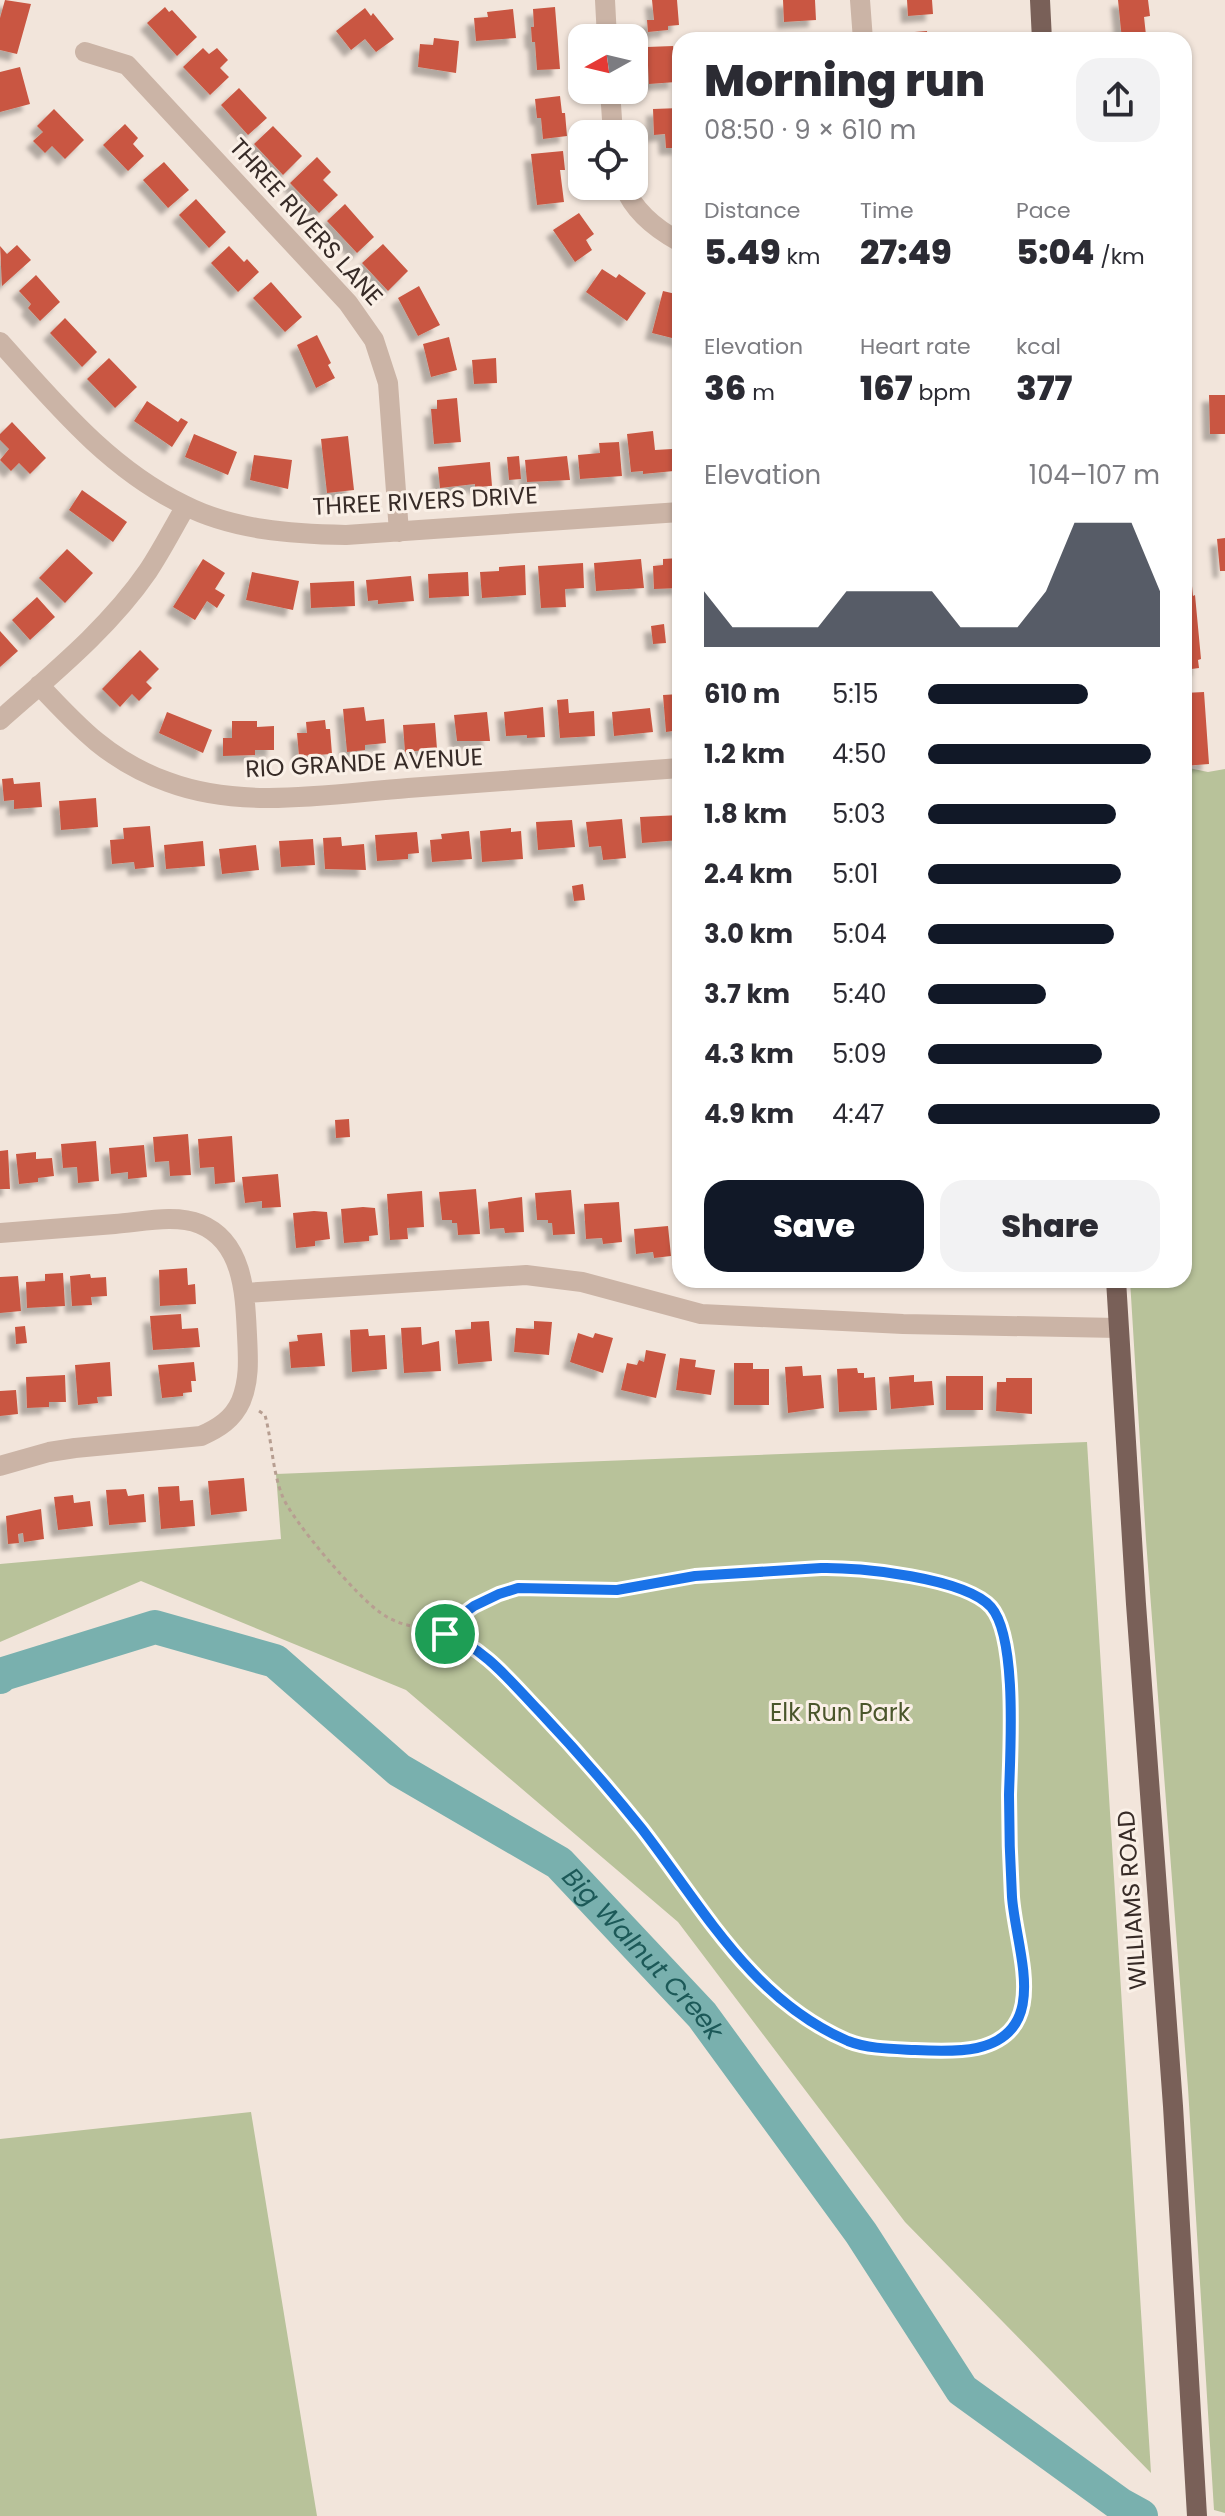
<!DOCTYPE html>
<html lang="en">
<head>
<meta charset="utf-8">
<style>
  :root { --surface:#fff; --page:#f2f2f3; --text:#2b2b33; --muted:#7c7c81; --accent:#111827 }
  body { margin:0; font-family:Poppins,sans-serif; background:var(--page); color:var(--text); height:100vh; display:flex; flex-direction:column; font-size:30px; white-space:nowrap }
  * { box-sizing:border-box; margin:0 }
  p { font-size:26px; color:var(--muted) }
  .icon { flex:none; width:44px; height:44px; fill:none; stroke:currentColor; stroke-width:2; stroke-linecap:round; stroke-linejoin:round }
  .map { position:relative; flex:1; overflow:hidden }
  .details { position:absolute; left:672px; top:32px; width:520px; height:1256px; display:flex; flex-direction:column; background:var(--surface); border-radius:24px; box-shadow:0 2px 6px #0004 }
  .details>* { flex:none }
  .needle { width:52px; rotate:262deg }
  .controls { position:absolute; left:568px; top:24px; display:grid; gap:16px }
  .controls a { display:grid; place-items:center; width:80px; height:80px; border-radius:16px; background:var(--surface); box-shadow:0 2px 6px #0004; font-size:40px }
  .pin { position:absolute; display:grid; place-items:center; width:68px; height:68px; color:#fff; margin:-34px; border:4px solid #fff; border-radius:50%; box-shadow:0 2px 8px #0007 }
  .round { display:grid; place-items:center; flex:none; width:84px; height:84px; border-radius:24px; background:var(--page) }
  .headline { display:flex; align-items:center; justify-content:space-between; height:136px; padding:0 32px }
  h1 { font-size:44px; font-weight:800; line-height:60px }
  .figures { display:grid; grid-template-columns:repeat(3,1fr); gap:12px; height:136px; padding:8px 32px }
  .figures div { display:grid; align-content:center }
  .figures b { font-size:34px; font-weight:800 }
  .figures small { font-size:22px; font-weight:400 }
  .figures p { font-size:22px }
  .chart { height:224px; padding:16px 32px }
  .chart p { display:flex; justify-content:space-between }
  .chart svg { width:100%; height:144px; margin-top:8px; fill:var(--accent); opacity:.7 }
  .primary-button { display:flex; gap:16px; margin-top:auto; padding:16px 32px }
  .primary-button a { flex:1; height:92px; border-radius:24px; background:var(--accent); color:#fff; font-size:32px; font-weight:800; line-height:92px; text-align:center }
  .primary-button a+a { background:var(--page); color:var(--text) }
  ul { padding:0 32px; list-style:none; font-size:26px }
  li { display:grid; grid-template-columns:128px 96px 1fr; align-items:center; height:60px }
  li i { height:20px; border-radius:10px; background:var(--accent) }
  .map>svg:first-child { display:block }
</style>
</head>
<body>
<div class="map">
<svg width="1225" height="2516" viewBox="0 0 1225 2516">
  <defs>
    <filter id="shadow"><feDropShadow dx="-7" dy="7" stdDeviation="2" flood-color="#0004"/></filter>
  </defs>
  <rect width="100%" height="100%" fill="#f2e5db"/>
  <path fill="#b8c29a" d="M1184,767L1208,772L1225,769V2513L1214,2510L1188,2088L1146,1540L1130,1280H1184Z
    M1087,1442L1151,2473L905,2222L678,1922L406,1690L141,1581L0,1642V1564L281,1539L276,1474Z
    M251,2112L317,2516H0V2139Z"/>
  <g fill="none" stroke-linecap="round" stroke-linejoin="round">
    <path stroke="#79b0ae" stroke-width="34" id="s1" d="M0,1677L3,1674L155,1627L275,1661L399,1770L559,1863L702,2015L861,2233L962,2390L1121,2505L1141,2516"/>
  </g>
  <path fill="#c95742" filter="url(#shadow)" d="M5,0L31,4L17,54L0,50V18Z
    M652,0H677L679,25L668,26V30L648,32L647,20H654Z
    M783,0H815L816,20L784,22Z
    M907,0H932L933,14L908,16Z
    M1118,0H1148L1150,16L1144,17L1146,35L1149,34L1150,40H1122Z
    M165,7L169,12L172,10L197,37L177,56L147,23Z
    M555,7L560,69L537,70L535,42H532L531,27H534L533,9Z
    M365,8L371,16L373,13L394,39L376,52L365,39L351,50L336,31Z
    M513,9L516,38L476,41L474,18L488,17L487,12Z
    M927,31L928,40H902V33Z
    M434,38L459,41L456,73L418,67L420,44L433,45Z
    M673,46L676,82L649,84L647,47Z
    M203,48L209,54L217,48L228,60L220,68L229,77L210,95L183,67Z
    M20,67L30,104L0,112V72Z
    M239,88L267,118L248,135L221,105Z
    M560,96L562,113H565L567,136L543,139L541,118H537L535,99Z
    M680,108V148H666L665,134L654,135L653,109Z
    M54,109L84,140L65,159L52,146L45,153L33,141L43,132L37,126Z
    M125,124L138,138L133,144L144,156L128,171L103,145Z
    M273,126L302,156L283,175L254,144Z
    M563,151L565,170H560L564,202L537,205L531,154Z
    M317,157L331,172L323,180L338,195L319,213L290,183Z
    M164,162L189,190L168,208L143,180Z
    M196,199L226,232L209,248L179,215Z
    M345,204L374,237L357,253L327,221Z
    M579,213L594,234L586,240L592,250L575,262L553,230Z
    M383,244L408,271L388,291L362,263Z
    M17,245L31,260L2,286L0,246L7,254Z
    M229,246L244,262L247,259L259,272L238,292L211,263Z
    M602,269L616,278L619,274L646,293L627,321L586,292Z
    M36,275L60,302L40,321L28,308L31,304L19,291Z
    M271,282L302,317L285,332L253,298Z
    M419,286L440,325L418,336L398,298Z
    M663,291L680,295V340L652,333Z
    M65,318L97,352L82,367L50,333Z
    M317,335L331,363L328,365L335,378L316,388L297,345Z
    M449,337L457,370L431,377L423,344Z
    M109,358L137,387L115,408L87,379Z
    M496,358L497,383L474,384L472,360Z
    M1209,395H1225V434H1210Z
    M457,398L461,442L434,444L431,409H437V400Z
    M147,401L178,422L181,418L188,422L172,447L134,421Z
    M12,422L46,458L30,474L19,463L11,471L0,460L9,449L0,440V434Z
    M653,431L655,450L672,449L674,471L643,474V471L631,472L627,434Z
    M194,434L237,452L228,475L185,457Z
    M348,436L354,490L327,493L321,439Z
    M619,442L622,476L580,479L578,455L600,453L599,443Z
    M254,455L292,460L288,489L250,480Z
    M519,456L521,479L509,480L507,457Z
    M567,456L570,480L527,482L525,460Z
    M490,462L492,486L475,487V484L440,488L438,467Z
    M82,490L127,522L113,542L69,510Z
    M1184,501H1186L1191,558H1184Z
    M1225,538V571H1220L1217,539Z
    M67,549L93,573L65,603L39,578Z
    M680,558V588L654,589L653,566L663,565V559Z
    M203,559L225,573L215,589L225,595L217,608L207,601L195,620L173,607Z
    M641,559L644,588L596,591L594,563Z
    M583,563L584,588L565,589L566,607L541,608L538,566Z
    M525,565L526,595L482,598L480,572L499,571V567Z
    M252,572L299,581L293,610L246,600Z
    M468,572L469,596L429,598L428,574Z
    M411,576L414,601L378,604V600L368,601L366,580Z
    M354,581L355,606L311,608L310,583Z
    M1184,586H1192L1193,596L1195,595L1201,659L1198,660L1199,668L1184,670Z
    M37,597L55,617L30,640L12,620Z
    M664,624L666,643L653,644L651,626Z
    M0,631L18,651L0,667Z
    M140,650L159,669L146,682L152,688L139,701L132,694L120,707L102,689Z
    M1204,692L1209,764L1184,766V693Z
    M680,694V730L666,732L663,695Z
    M568,699L569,713L594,711L595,736L560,738L557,700Z
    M364,707L366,721L384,719L386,743L365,745V750L347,752L343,709Z
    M543,707L545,737L527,738V735L506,736L504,712Z
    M650,708L653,732L614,736L612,712Z
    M167,712L212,730L203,753L159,733Z
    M487,712L490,741H457L454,715Z
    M325,720L326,729H330L332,754L299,756L297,733H307L306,722Z
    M232,721H257V727L274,726V750H255V755L223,756V738H232Z
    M435,723L437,749L405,752L403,725Z
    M13,778L14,784L40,782L42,807L14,809V800L4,801L2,779Z
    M96,798L98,827L61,830L59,801Z
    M680,815V840L642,843L640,817Z
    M622,819L626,858L603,860L601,846L589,847L586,822Z
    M572,820L575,847L538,850L536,822Z
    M150,826L154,867L135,869L134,862L112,864L110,840L124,839L123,828Z
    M511,828V832L521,831L523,859L482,862L480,831Z
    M469,831L472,859L432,862L430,840L442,839L441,834Z
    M417,832L419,853L408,854V859L377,861L375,835Z
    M341,837L342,846L364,844L366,870L325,869L323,838Z
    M313,839L315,865L281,867L279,841Z
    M203,841L205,866L166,869L164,845Z
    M256,845L259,870L222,874L219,849Z
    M583,884L585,900L574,901L572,886Z
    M349,1119L350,1137L336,1138L335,1120Z
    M188,1134L191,1175L170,1176L169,1161L155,1162L153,1137Z
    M232,1136L235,1182L215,1184L214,1167L200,1168L198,1139Z
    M96,1141L99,1181L78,1183L77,1167L63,1168L61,1144Z
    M144,1145L147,1177L128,1179V1172L111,1174L109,1148Z
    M8,1150L10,1189H0V1151Z
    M36,1152V1159L52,1158L54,1176L38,1178V1182L19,1184L16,1154Z
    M278,1174L281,1207L262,1208V1201L245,1203L242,1177Z
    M476,1189L480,1234L458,1235L457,1223H452V1220H442L439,1192Z
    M571,1190L575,1234L553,1235L552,1223H548V1220H537L535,1193Z
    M422,1191L424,1227L407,1228L408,1239L390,1240L387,1194Z
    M522,1197L524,1232L505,1233L504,1228L490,1229L488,1202Z
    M619,1202L622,1242L603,1244L602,1238L586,1239L584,1204Z
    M363,1207L375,1208L378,1235L369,1236V1241L344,1243L341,1209Z
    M314,1211L327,1212L330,1239L315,1241V1246L296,1248L293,1213Z
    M668,1226L671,1256L654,1258L653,1252L636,1254L634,1229Z
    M187,1268L188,1285L195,1284L196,1304L160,1306L159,1270Z
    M63,1273L65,1306L27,1308L26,1282L45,1281V1274Z
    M90,1274L91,1278L106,1277L107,1296L91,1297L92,1305L72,1306L70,1276Z
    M18,1276L21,1311L0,1313V1277Z
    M181,1314L182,1329L198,1328L200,1347L153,1350L150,1316Z
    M489,1321L492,1361L458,1364L455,1330L471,1329V1322Z
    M534,1321L552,1322L549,1355L514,1352L516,1328L534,1329Z
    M25,1326L27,1343L16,1344L15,1327Z
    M421,1327L422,1345L439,1341L441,1371L404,1373L401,1328Z
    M368,1329L369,1336L385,1335L387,1369L352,1372L350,1330Z
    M322,1333L325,1366L291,1368L289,1342L298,1341L297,1335Z
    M578,1333L593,1338L595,1333L613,1338L603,1373L570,1362Z
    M646,1350L666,1354L656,1398L621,1390L627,1363L637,1365L639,1360L644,1362Z
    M680,1358L696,1360L695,1367L715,1370L711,1395L676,1390Z
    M110,1362L112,1396L97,1397L98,1403L78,1405L75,1365Z
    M194,1362L196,1381H191L192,1392L183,1393V1396L162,1398L158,1365Z
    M734,1363H753V1369H769V1405H734Z
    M802,1366L803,1376L821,1375L824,1408L788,1413L785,1367Z
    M857,1368L858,1373H864V1378L875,1377L877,1410L839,1412L837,1369Z
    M65,1375L66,1402H49V1407L27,1408L26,1377Z
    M914,1375V1382L932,1381L934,1405L891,1409L889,1377Z
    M946,1376H983V1410H946Z
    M1006,1378H1032V1414L996,1411L997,1382H1006Z
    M16,1390L18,1414L0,1416V1391Z
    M244,1478L247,1511L211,1515L208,1481Z
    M179,1486L180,1501L193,1500L195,1526L161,1529L158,1487Z
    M126,1489L128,1496L144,1494L146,1522L109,1525L106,1490Z
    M73,1495L74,1503L90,1501L93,1526L58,1530L54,1497Z
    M41,1509L44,1539L24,1542L23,1533L18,1534L19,1543L8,1544L6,1516Z"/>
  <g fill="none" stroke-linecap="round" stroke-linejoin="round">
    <path stroke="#b79e91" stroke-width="3" stroke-dasharray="4 4" stroke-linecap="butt" d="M259,1411L265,1415C272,1441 272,1469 282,1495C291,1520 358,1598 381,1613C401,1628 426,1627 449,1635C483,1648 511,1682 536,1708C574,1747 610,1789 644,1832C697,1902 744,1986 824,2028C833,2033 842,2039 851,2042C880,2052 914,2051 944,2050C966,2049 995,2050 1011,2031C1037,2001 1019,1955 1014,1921C1011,1901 1010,1880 1009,1860C1007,1808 1023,1639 989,1605C976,1592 950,1587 932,1582C856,1562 775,1567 696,1576C669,1579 643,1588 615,1590C578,1592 537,1581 502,1593C480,1600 457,1614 445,1634"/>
    <path stroke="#cbb4a6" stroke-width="20" d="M605,0L607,38
      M860,0L863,40
      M85,52L127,65L348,303L374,340L388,383L399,532
      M610,90L613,134
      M624,186C634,212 656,229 680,242
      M0,342C55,403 108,468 184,505C233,530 292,534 346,535L680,512
      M39,685C79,728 111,762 168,782C243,810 330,794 408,788C499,781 589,775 680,768
      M0,720C52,674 109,628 148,571C162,550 173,528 186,506
      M0,1233C38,1230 77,1227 115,1224C142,1222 175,1214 200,1224C244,1242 245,1295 247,1335C248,1357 250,1379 241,1401C233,1419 219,1428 201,1436L75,1448L49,1452L0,1466
      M244,1293L526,1275L582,1282L701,1314L903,1324L1118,1328"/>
    <path stroke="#796058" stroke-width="20" d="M1040,0L1042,40
      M1116,1280L1136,1604L1173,2106L1197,2516"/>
  </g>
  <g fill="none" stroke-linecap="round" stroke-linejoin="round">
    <defs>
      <path id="route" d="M821,1568C860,1567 965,1578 991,1607C1018,1638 1010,1754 1009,1795C1009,1829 1010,1863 1012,1897C1016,1951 1052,2031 977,2048C958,2052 935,2051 915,2050C894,2049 868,2049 848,2041C752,2000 703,1908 642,1829C609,1788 575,1749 539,1711C512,1683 483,1646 445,1634L456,1619L474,1606L499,1594L518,1588L617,1590L695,1576Z"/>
    </defs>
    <use href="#route" stroke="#fff" stroke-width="16"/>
    <use href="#route" stroke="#1a73e8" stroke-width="10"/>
  </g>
  <g text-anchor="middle" stroke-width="6" stroke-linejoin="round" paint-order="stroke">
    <g font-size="24" fill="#372b27" stroke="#faf0e7">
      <text transform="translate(306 222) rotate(48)" y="8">THREE RIVERS LANE</text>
      <text transform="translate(425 501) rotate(-3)" y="8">THREE RIVERS DRIVE</text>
      <text transform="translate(364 763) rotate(-3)" y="8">RIO GRANDE AVENUE</text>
      <text transform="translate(1132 1900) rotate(-94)" y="8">WILLIAMS ROAD</text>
    </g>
    <g font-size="24" fill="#4a562b" stroke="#faf0e7">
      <text x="840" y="1721">Elk Run Park</text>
    </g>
    <g font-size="26" font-style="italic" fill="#1c5958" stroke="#faf0e7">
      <text dy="9" stroke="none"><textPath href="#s1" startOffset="762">Big Walnut Creek</textPath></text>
    </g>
  </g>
</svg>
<div class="controls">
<a><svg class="needle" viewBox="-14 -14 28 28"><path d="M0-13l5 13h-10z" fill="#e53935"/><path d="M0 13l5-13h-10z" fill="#7c7c81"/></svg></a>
<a><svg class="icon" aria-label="locate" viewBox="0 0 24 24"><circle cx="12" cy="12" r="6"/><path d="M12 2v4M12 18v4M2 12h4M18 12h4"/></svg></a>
</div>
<div class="pin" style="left:445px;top:1634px;background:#1e9e55"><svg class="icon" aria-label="arrive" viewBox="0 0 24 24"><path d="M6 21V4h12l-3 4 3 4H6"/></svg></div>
<section class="details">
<div class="headline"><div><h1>Morning run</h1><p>08:50 · 9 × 610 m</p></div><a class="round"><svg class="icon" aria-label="share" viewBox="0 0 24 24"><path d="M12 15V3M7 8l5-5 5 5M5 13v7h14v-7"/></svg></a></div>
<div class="figures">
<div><p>Distance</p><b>5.49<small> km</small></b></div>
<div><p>Time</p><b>27:49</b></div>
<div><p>Pace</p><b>5:04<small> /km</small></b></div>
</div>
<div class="figures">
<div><p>Elevation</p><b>36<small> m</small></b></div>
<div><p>Heart rate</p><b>167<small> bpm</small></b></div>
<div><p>kcal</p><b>377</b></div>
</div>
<div class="chart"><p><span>Elevation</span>104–107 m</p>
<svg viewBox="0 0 160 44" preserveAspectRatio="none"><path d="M0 44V27L10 38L20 38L30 38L40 38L50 27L60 27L70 27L80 27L90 38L100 38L110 38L120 27L130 6L140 6L150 6L160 27V44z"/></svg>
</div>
<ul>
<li><b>610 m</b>5:15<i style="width:69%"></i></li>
<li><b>1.2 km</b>4:50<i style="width:96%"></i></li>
<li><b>1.8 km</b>5:03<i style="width:81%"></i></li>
<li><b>2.4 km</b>5:01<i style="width:83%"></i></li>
<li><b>3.0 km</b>5:04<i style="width:80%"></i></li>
<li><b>3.7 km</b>5:40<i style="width:51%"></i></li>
<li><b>4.3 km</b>5:09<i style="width:75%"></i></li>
<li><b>4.9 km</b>4:47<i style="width:100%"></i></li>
</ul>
<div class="primary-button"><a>Save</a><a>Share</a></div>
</section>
</div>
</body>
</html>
